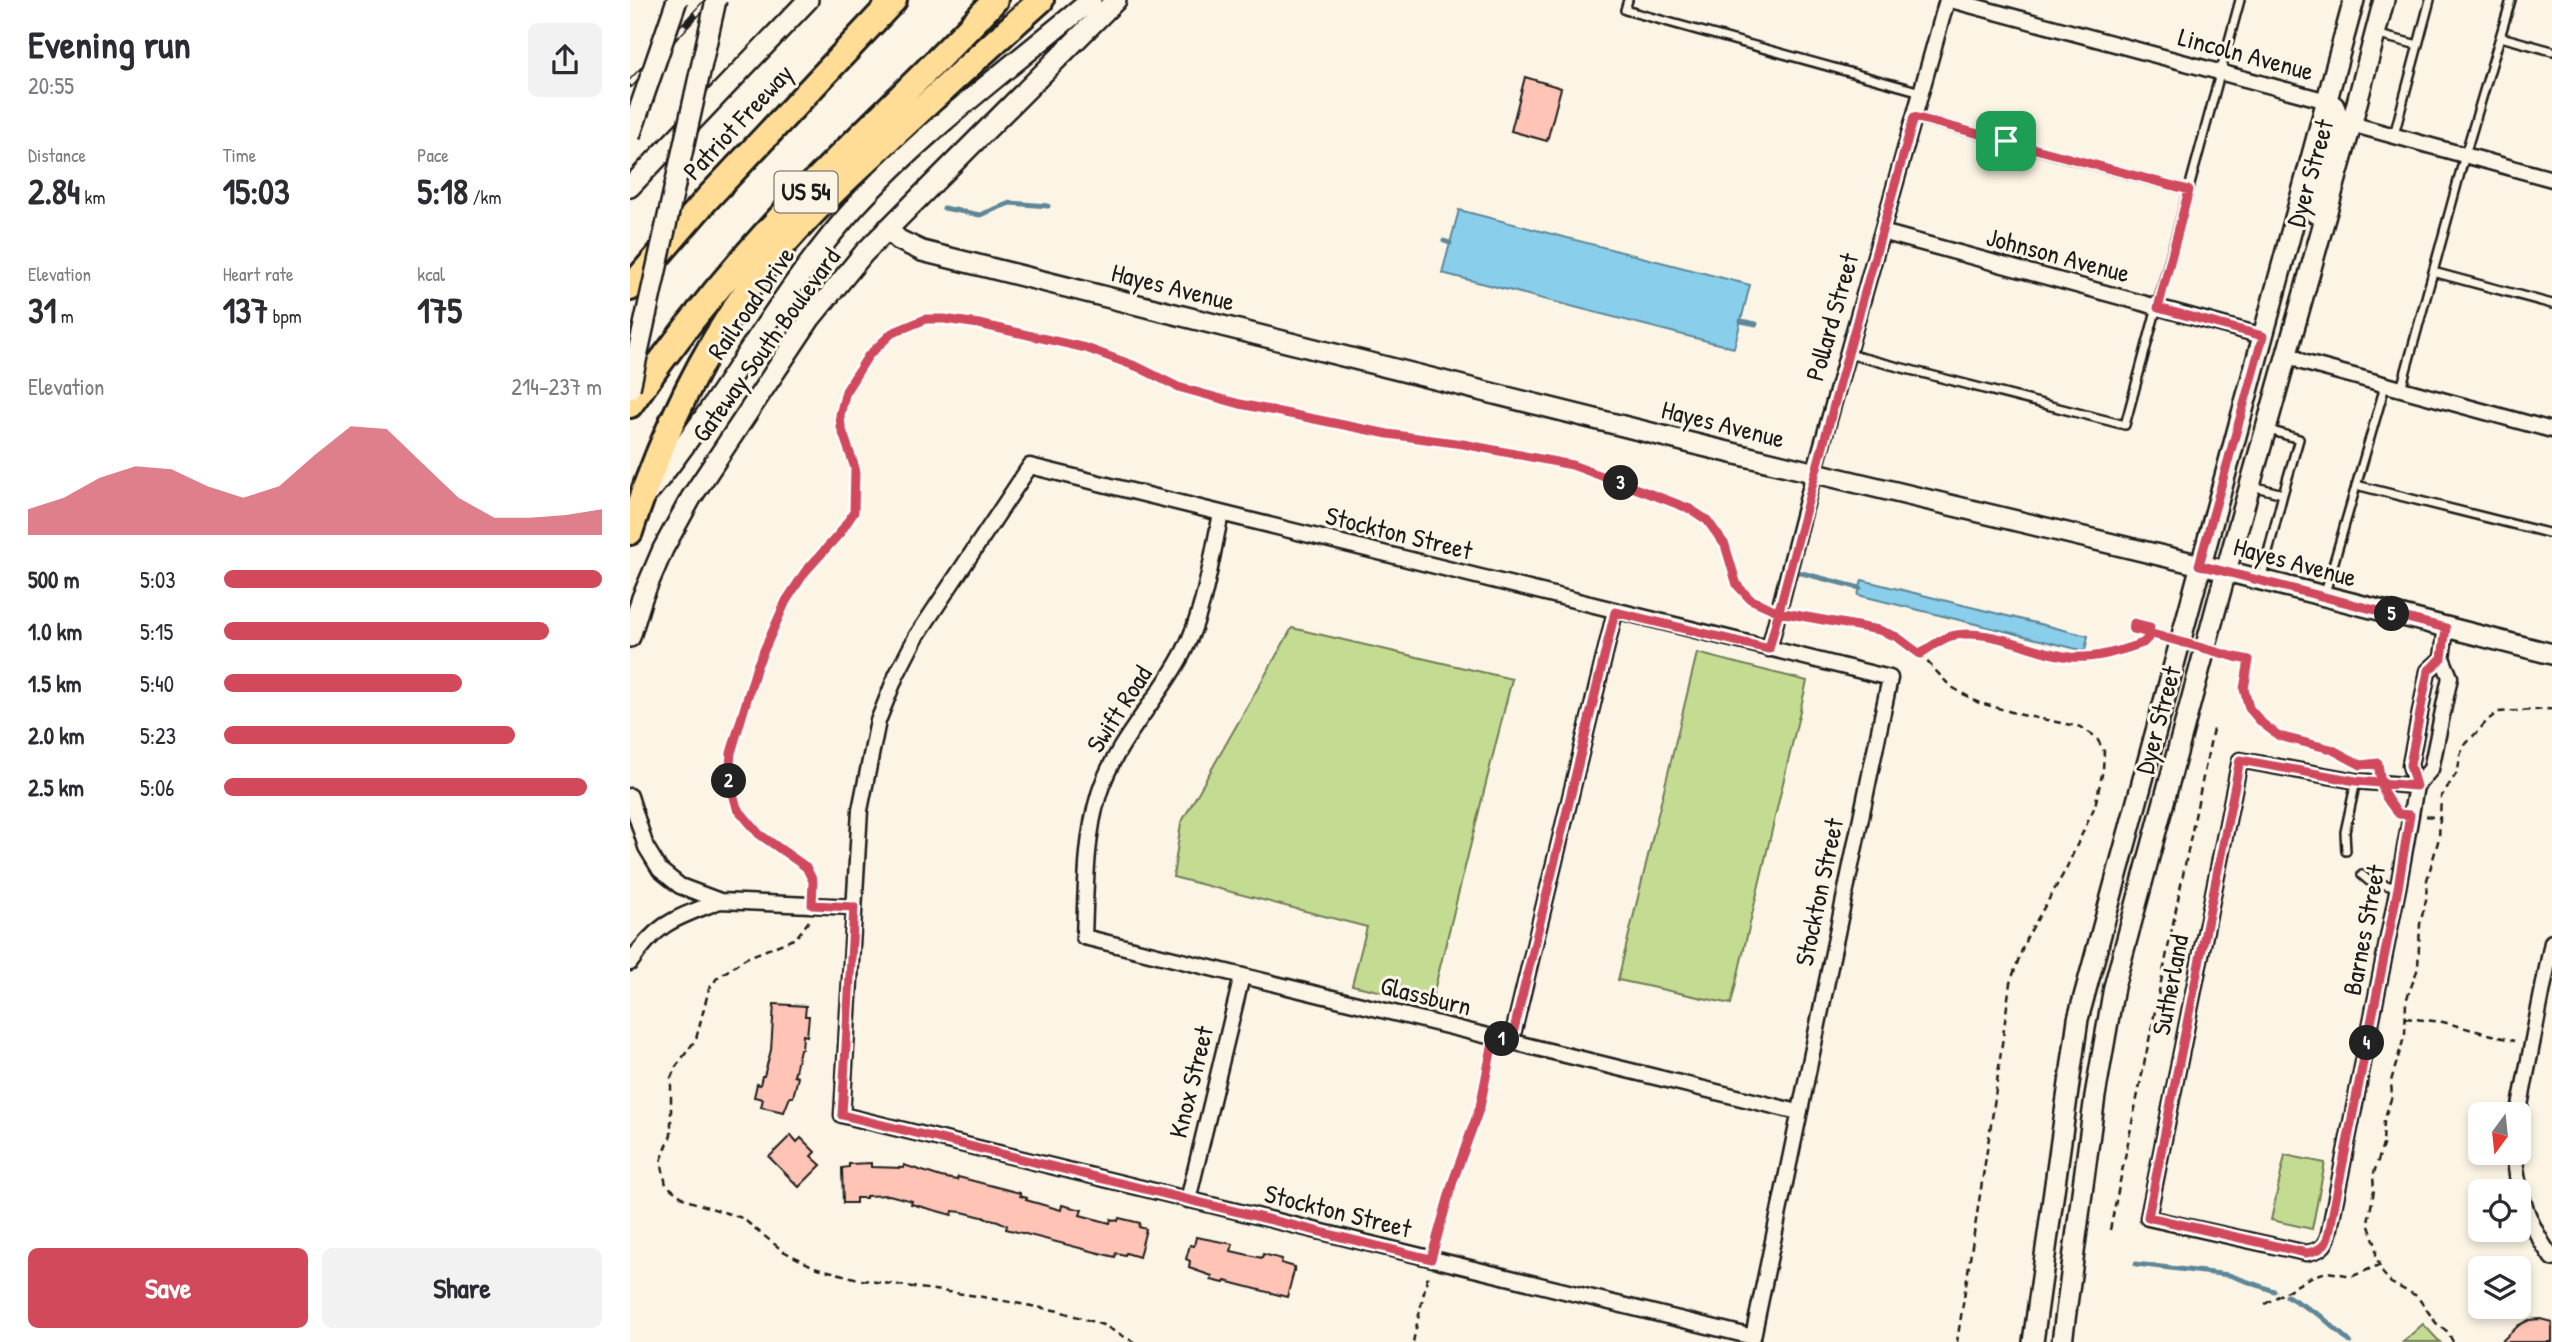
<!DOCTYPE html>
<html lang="en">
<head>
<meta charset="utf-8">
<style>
  :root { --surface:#fff; --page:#f2f2f3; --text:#2b2b33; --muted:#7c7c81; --accent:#d1495b }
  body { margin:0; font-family:"Patrick Hand",sans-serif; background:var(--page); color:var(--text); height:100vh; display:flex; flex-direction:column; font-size:26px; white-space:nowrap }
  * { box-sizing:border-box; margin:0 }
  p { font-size:23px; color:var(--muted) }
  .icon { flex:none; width:38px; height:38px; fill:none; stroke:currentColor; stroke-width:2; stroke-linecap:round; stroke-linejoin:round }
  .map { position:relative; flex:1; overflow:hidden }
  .details { display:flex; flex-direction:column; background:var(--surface); width:630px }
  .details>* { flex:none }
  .needle { width:46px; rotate:195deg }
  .controls { position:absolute; left:1838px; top:1102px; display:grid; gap:14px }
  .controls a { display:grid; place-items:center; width:63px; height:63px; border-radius:10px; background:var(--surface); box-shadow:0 4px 10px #0003; font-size:35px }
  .pin { position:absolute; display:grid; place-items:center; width:60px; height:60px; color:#fff; margin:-30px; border-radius:14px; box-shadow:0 4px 10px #0006 }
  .km { position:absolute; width:35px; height:35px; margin:-18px; border-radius:50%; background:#222; color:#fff; font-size:19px; line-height:35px; text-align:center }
  .round { display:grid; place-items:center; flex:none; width:74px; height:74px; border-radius:10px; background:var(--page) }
  .headline { display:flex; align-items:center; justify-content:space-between; height:119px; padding:0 28px }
  h1 { font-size:38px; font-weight:800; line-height:52px }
  .stats { display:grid; grid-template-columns:repeat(3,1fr); gap:10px; height:119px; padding:7px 28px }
  .stats div { display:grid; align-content:center }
  .stats b { font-size:35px; font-weight:800 }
  .stats small { font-size:19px; font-weight:400 }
  .stats p { font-size:19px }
  .chart { height:196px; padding:14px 28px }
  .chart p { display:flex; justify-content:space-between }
  .chart svg { width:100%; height:126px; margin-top:7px; fill:var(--accent); opacity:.7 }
  .button { display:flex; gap:14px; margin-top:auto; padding:14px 28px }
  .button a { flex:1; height:80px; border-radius:10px; background:var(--accent); color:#fff; font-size:28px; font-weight:800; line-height:80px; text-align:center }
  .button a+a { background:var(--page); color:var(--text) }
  ul { padding:0 28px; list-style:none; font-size:23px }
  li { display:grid; grid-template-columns:112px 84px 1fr; align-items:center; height:52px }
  li i { height:18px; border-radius:9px; background:var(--accent) }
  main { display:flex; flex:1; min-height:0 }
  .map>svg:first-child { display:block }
</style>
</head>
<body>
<main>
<section class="details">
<div class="headline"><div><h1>Evening run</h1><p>20:55</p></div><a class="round"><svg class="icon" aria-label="share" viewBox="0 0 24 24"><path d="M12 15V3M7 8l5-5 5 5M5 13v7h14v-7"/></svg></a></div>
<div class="stats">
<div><p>Distance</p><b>2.84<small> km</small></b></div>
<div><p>Time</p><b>15:03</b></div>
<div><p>Pace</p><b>5:18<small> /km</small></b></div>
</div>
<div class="stats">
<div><p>Elevation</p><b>31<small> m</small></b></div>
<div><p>Heart rate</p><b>137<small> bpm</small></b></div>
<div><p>kcal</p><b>175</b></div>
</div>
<div class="chart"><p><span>Elevation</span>214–237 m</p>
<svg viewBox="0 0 160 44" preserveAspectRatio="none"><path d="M0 44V35L10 31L20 24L30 20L40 21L50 27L60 31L70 27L80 16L90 6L100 7L110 19L120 31L130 38L140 38L150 37L160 35V44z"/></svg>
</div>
<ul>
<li><b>500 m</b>5:03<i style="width:100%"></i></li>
<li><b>1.0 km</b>5:15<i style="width:86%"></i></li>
<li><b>1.5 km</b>5:40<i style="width:63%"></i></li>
<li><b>2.0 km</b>5:23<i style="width:77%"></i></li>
<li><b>2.5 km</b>5:06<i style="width:96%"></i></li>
</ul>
<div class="button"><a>Save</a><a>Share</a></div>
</section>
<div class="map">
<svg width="1922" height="1342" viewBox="0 0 1922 1342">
  <rect width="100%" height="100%" fill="#fcf5e5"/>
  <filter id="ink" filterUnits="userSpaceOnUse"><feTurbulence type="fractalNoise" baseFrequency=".0143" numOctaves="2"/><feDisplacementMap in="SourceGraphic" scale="14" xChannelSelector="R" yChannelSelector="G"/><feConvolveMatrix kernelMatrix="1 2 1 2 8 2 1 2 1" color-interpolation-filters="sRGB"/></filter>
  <g filter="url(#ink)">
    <path fill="#c4dc92" stroke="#707c57" stroke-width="2" d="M662,628L882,679L801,1003L722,985L737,927L543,877L551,823Z
      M1067,653L1177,681L1101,1004L988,980Z
      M1655,1155L1695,1163L1682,1229L1641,1220Z
      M1793,1324L1810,1342H1773Z"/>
    <path fill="#89ceeb" stroke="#5d8798" stroke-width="2" d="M829,210L1120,285L1104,348L812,273Z
      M1232,580L1458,636L1455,651L1228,595Z"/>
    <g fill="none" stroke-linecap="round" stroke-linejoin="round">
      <path stroke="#5d8798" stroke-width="5" d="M314,208L350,215L380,203L418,206
        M814,241L820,243
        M1111,321L1126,324
        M1160,570L1230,588
        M1506,1264L1599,1275L1644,1291
        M1657,1296L1691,1316L1720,1342"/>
    </g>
    <path fill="#ffc4b6" stroke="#1c1c1c" stroke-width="2" d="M895,77L931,88L917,141L881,131Z
      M144,1004L176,1006L175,1016H179L177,1036L173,1035L172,1049H170L164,1076L168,1077L163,1097H160L154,1112L131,1107L133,1099L124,1097L127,1084L130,1085L132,1076H134L141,1050Z
      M161,1135L167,1142L171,1138L185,1152L181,1156L191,1165L169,1187L139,1157Z
      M241,1163V1167L273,1168L274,1165L311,1177L327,1180L328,1177L390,1193V1196L397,1198L396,1200L431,1210L432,1205L452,1210L450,1215L480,1223L481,1219L488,1221L489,1218L510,1223L509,1227L516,1229L509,1257L496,1253L495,1255L486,1253L485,1257L473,1254L376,1229L377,1225L368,1221L332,1212L323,1211L322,1215L281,1204L282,1201L259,1195L236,1196V1198H226V1203H213L212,1168L219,1167V1164Z
      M566,1237L603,1244L601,1251L632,1258L633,1254L652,1259L651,1263L665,1267L657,1297L595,1281L594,1283L581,1280L582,1276L559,1268L560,1261L556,1259L560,1245L564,1246Z
      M1910,1319L1922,1322V1342H1871L1889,1325L1899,1320Z"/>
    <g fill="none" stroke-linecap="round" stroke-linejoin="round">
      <defs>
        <path id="lane" d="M998,0L995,10L1291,92
          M1745,34L1788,45
          M1871,37L1922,51
          M1284,117L1559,190
          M1764,135L1800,0
          M1803,272L1922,304
          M1218,354L1495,425L1610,0
          M1771,389L1835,155L1881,0
          M1726,485L1922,534
          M1622,486L1653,494L1669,439L1639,430
          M1631,580L1653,494
          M1695,593L1755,386
          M1716,851L1715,832L1726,781
          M1732,875L1739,881L1768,888"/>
        <path id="street" d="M1321,0L1697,101
          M1722,122L1732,127L1922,179
          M1252,232L1633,336
          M1656,351L1672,362L1922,430
          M400,466L1260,678L1123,1337L212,1115L230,810L248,721L266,676L286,637Z
          M591,514C581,559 575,611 553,653C528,701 485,742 469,794C455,839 456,890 454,937L1168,1112
          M1139,649L1184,473L1317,0
          M1812,658L1820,677L1801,769L1786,786L1780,765L1798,671Z
          M1812,658L1816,628
          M1610,760L1726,781L1786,786L1768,888L1699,1233C1696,1246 1690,1251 1676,1253L1518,1218Z
          M0,796L16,847L30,870L50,886L90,901L224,907
          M0,963C29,921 44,919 90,901
          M881,1042L985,612
          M1888,1116L1922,942
          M1885,1153C1886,1191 1900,1227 1922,1258
          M558,1200L612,976"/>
        <path id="secondary" d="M0,187L178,0
          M1685,213L1689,185L1707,114L1704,106L1697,101
          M257,229L269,240L292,251L1073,446L1596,571L1922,654
          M19,492C93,401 146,295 225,207C294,131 382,66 461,0
          M0,637L12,598L33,549L61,498L180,319L234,253L486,0
          M1403,1342L1448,1019L1724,0
          M1432,1342L1465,1096L1484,987L1596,571L1722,122L1754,0"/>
        <path id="highway" d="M0,288L77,199L264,0
          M0,405C41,345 86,288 134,235C208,153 291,81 365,0
          M0,532C28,445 66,361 120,286C162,229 215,180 266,133C314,88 362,44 411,0"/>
      </defs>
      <use href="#lane" stroke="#1c1c1c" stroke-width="12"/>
      <use href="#street" stroke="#1c1c1c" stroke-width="19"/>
      <use href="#secondary" stroke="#1c1c1c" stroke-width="24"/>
      <use href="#highway" stroke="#1c1c1c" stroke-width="30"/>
      <path stroke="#1c1c1c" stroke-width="2.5" stroke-dasharray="7 5" stroke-linecap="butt" d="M1165,615L1249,630L1267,637L1290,654L1320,686L1347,702L1392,715L1451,727L1466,737L1474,751L1473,770L1465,806L1435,871L1396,939L1380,983L1363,1112L1327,1342
        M1290,654C1299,648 1308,641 1318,637C1356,626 1403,653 1440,656C1467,659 1489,651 1513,643L1518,638L1520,627L1504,623L1503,629L1515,632
        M1605,657L1619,660L1614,689L1619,708L1632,723L1649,736L1701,749L1731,765L1748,763L1749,767
        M1757,800L1766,811
        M1796,816L1810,818
        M182,890C184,845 95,842 99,773C103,722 137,627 166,585C174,574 182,562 191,553C201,541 216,531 222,516C236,482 214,454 210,422C206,390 236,352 260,334C299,304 365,327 409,336C442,343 476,353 508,367C523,374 537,382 552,388C569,395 588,398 606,403C656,415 706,425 756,434C817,445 879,449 939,465C962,471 985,481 1007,489C1025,495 1043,501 1060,509C1108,534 1087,568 1114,594C1120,600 1128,602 1135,606
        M179,921L166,938L116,958L87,978L79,989L66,1039L45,1068L41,1078V1135L31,1161L36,1185L56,1200L112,1218L153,1251L184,1267L232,1280L347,1296L429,1311L473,1325L504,1342
        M1775,1018L1813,1022L1884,1041
        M1480,1230L1583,729
        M805,1243L823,1181L850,1107L861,1052
        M1635,1304L1683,1276L1697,1272L1723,1276L1749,1265
        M783,1342L798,1274
        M1823,1342L1818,1332L1806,1323L1787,1296L1761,1283L1751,1271L1746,1255V1246L1738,1223L1744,1190L1743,1176L1753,1145L1754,1120L1762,1096L1761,1081L1775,1034L1776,1001L1788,968L1790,924L1796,900L1797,880L1809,838L1811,797L1828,771L1830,755L1834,746L1858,720L1868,712L1922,709"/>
      <use href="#lane" stroke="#fcf5e5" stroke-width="7"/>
      <use href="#street" stroke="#fcf5e5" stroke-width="14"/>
      <use href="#secondary" stroke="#fcf5e5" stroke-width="19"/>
      <use href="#highway" stroke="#ffdd96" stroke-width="24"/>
      <defs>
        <path id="rail" d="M0,84L79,0"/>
      </defs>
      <use href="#rail" stroke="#1c1c1c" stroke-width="8"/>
      <use href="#rail" stroke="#fcf5e5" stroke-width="5" stroke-dasharray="16" stroke-linecap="butt"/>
      <defs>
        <path id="secondary-bridge" d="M0,136L47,0
          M0,388L86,0"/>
      </defs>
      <use href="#secondary-bridge" stroke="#1c1c1c" stroke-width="24" stroke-linecap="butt"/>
      <path stroke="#1c1c1c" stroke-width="2.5" stroke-dasharray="7 5" stroke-linecap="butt" d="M1515,632L1605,657"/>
      <use href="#secondary-bridge" stroke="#fcf5e5" stroke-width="19"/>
    </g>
  </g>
  <g fill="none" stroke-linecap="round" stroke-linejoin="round" filter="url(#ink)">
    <defs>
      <path id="route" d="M1376,141L1284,117C1234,294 1185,471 1139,649L985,612L881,1042L864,1037L850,1107L823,1181L801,1259L212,1115L224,907L182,905L183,881L176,867L129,834L107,808L99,779L101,753L127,666L156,601L175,572L210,533L224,512L225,468L211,427L210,415L216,391L238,356L262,333L296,319H314L349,324L456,348L508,367L548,387L610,404L758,434L833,444L942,465L1037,500L1060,509L1077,520L1095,545L1107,585L1120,599L1149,612L1249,630L1267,637L1290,654C1299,648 1308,641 1318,637C1356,625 1403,653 1440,657C1466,659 1489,651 1513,643L1518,638L1520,627L1504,623L1503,629L1515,632L1605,657L1619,660L1614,689L1619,708L1632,723L1649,736L1701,749L1731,765L1748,763C1752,789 1751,794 1769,814L1780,815L1768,888L1699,1233C1696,1246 1690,1251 1676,1253L1518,1217L1610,760L1726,781L1786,786L1780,765L1798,671L1812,658L1816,628L1569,565L1633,336L1528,308L1559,190L1376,141"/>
    </defs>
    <use href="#route" stroke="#fff" stroke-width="14"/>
    <use href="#route" stroke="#d1495b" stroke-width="9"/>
  </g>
  <g text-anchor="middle" stroke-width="6" stroke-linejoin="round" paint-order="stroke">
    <rect fill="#fcf5e5" stroke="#5f5d58" stroke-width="2" x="144.5" y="171.5" width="63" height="41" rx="5"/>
    <g font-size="24" font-weight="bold" fill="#1c1c1c">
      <text x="176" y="200">US 54</text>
    </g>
    <g font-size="26" fill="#1c1c1c" stroke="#fcf5e5">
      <text transform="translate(1616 54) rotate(15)" y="9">Lincoln Avenue</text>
      <text transform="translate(108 122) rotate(-47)" y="9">Patriot Freeway</text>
      <text transform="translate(1680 173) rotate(-74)" y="9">Dyer Street</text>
      <text transform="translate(1428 255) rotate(15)" y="9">Johnson Avenue</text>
      <text transform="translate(543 287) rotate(14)" y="9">Hayes Avenue</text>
      <text transform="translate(121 303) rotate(-55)" y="9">Railroad Drive</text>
      <text transform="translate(1202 317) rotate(-74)" y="9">Pollard Street</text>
      <text transform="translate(136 345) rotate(-54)" y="9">Gateway South Boulevard</text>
      <text transform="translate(1093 424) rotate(14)" y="9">Hayes Avenue</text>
      <text transform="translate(769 533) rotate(14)" y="9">Stockton Street</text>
      <text transform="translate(1665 562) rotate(15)" y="9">Hayes Avenue</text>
      <text transform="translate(489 709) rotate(-57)" y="9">Swift Road</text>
      <text transform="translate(1528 720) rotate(-75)" y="9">Dyer Street</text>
      <text transform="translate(1189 892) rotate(-78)" y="9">Stockton Street</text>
      <text transform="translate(1734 930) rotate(-79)" y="9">Barnes Street</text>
      <text transform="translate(1540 985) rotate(-79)" y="9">Sutherland</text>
      <text transform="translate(796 996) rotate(14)" y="9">Glassburn</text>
      <text transform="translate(561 1082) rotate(-76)" y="9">Knox Street</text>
      <text transform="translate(708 1211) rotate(14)" y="9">Stockton Street</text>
    </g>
  </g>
</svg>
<div class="controls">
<a><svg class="needle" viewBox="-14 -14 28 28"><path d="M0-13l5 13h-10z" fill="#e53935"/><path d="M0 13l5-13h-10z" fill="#7c7c81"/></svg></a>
<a><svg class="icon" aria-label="locate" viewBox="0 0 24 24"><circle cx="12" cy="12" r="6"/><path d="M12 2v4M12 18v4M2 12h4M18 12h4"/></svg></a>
<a><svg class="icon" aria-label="layers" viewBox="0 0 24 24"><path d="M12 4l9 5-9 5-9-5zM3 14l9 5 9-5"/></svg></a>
</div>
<div class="pin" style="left:1376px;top:141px;background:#1e9e55"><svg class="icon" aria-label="arrive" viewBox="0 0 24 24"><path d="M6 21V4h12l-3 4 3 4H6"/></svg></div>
<b class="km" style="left:872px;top:1039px">1</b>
<b class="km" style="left:99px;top:781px">2</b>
<b class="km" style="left:991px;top:483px">3</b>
<b class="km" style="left:1737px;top:1043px">4</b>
<b class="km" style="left:1762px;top:614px">5</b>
</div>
</main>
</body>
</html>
